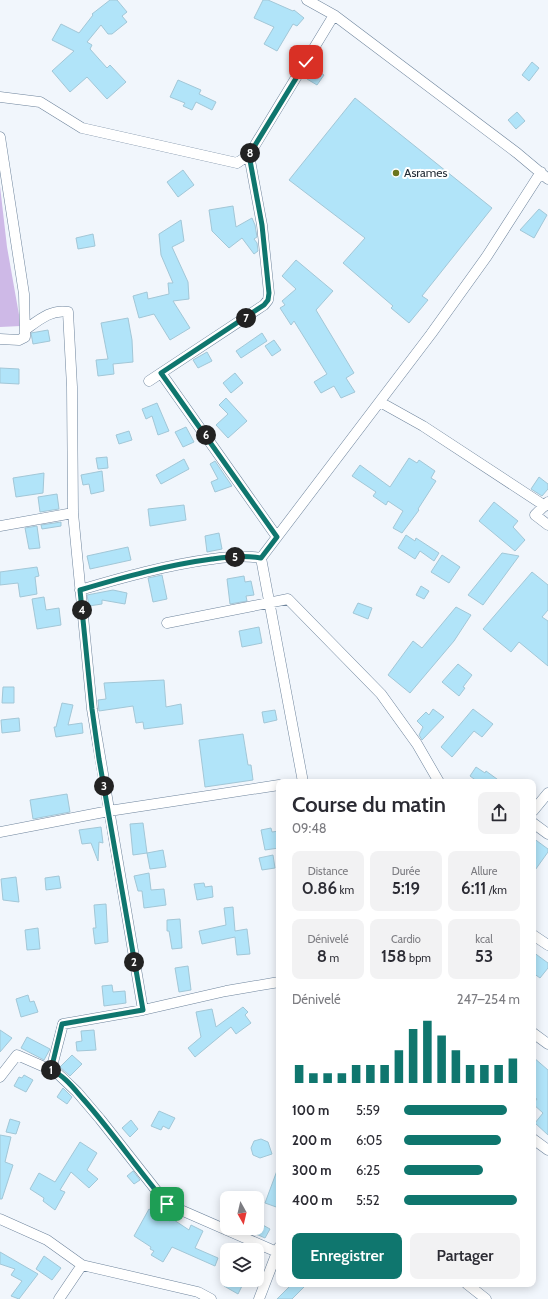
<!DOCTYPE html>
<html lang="fr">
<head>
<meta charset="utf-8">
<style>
  :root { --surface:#fff; --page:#f2f2f3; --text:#2b2b33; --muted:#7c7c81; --accent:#0f766e }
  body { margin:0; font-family:Cabin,sans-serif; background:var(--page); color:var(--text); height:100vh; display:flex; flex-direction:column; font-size:15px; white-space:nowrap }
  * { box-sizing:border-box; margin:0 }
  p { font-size:13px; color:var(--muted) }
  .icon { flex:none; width:22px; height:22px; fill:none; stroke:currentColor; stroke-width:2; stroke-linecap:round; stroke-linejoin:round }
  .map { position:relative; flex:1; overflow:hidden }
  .details { position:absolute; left:276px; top:779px; width:260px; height:508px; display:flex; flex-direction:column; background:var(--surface); border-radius:8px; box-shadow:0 2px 10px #0003 }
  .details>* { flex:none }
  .needle { width:26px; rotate:172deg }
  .tools { position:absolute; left:220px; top:1191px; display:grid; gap:8px }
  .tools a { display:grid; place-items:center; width:44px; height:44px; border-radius:8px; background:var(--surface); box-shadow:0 2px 10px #0003; font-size:20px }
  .pin { position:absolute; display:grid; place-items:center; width:34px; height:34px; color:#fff; margin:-17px; border-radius:8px; box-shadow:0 2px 6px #0006 }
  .km { position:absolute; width:20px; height:20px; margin:-10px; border-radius:50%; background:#222; color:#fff; font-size:11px; line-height:20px; text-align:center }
  .round { display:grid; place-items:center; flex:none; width:42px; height:42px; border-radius:8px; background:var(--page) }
  .headline { display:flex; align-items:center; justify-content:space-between; height:68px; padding:0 16px }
  h1 { font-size:22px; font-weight:600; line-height:30px }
  .figures { display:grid; grid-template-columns:repeat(3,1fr); gap:6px; height:68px; padding:4px 16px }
  .figures div { display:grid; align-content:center; border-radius:8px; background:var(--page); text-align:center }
  .figures b { font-size:17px; font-weight:600 }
  .figures small { font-size:11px; font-weight:400 }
  .figures p { font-size:11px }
  .chart { height:112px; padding:8px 16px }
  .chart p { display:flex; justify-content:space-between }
  .chart svg { width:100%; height:72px; margin-top:4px; stroke:var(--accent); stroke-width:6 }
  .primary-button { display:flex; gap:8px; margin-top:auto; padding:8px 16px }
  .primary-button a { flex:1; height:46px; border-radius:8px; background:var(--accent); color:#fff; font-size:16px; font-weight:600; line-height:46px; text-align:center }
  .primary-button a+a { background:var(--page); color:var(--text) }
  ul { padding:0 16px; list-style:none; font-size:13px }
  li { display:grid; grid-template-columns:64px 48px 1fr; align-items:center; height:30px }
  li i { height:10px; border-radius:5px; background:var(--accent) }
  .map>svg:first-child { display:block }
</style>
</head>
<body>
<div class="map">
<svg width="548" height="1299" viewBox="0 0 548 1299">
  <rect width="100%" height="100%" fill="#f1f6fc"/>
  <path fill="#ceb9e7" d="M0,186L7,247L21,326L0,327Z"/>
  <path fill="#b1e4f9" stroke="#a2c7d7" d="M110,0H117L127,12L122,16L127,22L112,34H108L101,25L87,42L92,45L90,49L107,68L110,65L126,82L107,99L87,77L70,92L52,71L74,51L52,40L61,24L79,33L93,15L92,14Z
    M263,0H268L293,11L294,10L304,18L297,26L293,24L277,51L264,44L274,27L254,18Z
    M532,62L539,68L529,81L522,75Z
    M314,69L324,75L317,85L307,79Z
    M178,80L201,90L199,94L216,102L212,110L196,102L192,110L183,106L185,103L170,97Z
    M355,98L492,208L422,296L428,300L409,323L391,308L393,306L343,263L365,238L289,180Z
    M517,112L525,121L516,129L508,120Z
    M183,170L194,185L178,197L167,182Z
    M233,206L236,227L252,218L255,225L257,237L254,239L257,243L258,251L254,254L242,238L229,248L212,231L209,210Z
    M539,209L547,215L534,238L520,230Z
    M181,220L184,241L172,247L188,282L189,299L173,301L190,328L170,340L154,314L139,318L133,296L147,292L148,299L169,294L168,283H173L161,255L159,234Z
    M93,234L95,246L78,249L76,238Z
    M296,260L333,291L316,310L354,373L346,378L355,392L341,398L334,386L321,393L314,382L327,374L294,321L291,325L280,308L285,305L282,301L296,289L282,276Z
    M128,318L132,340L133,362L113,364L114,374L98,376L96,360L108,359L101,323Z
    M48,330L50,341L33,344L31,333Z
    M262,333L267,341L241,358L236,351Z
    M274,340L281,350L272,356L265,346Z
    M207,352L212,361L198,368L193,360Z
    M0,368L19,369V384L0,383Z
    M235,373L243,383L231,393L223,383Z
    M226,398L247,421L228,438L216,425L228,414L219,405Z
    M157,403L169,431L158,435L152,416L146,419L142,409Z
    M186,427L194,442L183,447L175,432Z
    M129,431L132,440L119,444L116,435Z
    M107,457L108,468L98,469L96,458Z
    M409,458L417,463L419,460L435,471L431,478L436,481L418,509L419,510L402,533L393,528L403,511L388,501L386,505L373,496L376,492L352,476L360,465L390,487Z
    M184,459L189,469L161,484L156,475Z
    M215,461L232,486L215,492L211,482L218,479L210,464Z
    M102,471L104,491L91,494L89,484L83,485L81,475Z
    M44,473L43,493L16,497L13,478Z
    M539,477L548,484V489L542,496L531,489Z
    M57,494L59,509L40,512L38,497Z
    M494,502L518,521L513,527L525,540L515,551L479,521Z
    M184,505L186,520L150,526L148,509Z
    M61,522V526L42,529L41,525Z
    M37,526L40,548L29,549L25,528Z
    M219,533L222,549L207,552L205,536Z
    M406,535L415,541L416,538L439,553L434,561L420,551L415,559L398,548Z
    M128,547L131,560L90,569L87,556Z
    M502,553L519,556L483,605L468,595Z
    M442,555L460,567L449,583L431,572Z
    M37,567L39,576L35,577L37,594L20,597L18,583L0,585V572Z
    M532,572L548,585V610L542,617L548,621V666L519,642L511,652L483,629Z
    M162,575L167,599L153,602L148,578Z
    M244,576L245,582L251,581L254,595L246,596L247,601L230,604L227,579Z
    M421,586L429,591L424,599L416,595Z
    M113,590L127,593L125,604L102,600V604L89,606L87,595Z
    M44,597L46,610L59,608L61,625L37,629L32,599Z
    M358,603L372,608L368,619L353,613Z
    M456,607L471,615L454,641L410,693L388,675L413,641L422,648Z
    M259,627L262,643L242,647L239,631Z
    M458,664L472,675L463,687L465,688L459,696L442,682Z
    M164,680L166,707L181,704L183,724L144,729L143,722L136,723L133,706L99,711L98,700L106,699L104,683Z
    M3,687H14V703H2Z
    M62,703L73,705L68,725L82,723L83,733L56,737L54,727H56Z
    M433,709L444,717L422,740L419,735L423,727L417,721L426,712L429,715Z
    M473,709L493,724L482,737L474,731L452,757L441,747Z
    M275,710L277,720L264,723L262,712Z
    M19,718L20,731L2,733L1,720Z
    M243,734L248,765H251L253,780L205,787L199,740Z
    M476,767L485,773L486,771L501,782H478L470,776Z
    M67,794L70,812L33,819L30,800Z
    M143,823L147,853L133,855L130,824Z
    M101,827L103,843L99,842L98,861L91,843L82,844L79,830Z
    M271,828L272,832L279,831V848L265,850L261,830Z
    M533,838L548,849V852L533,873Z
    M163,850L166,867L150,869L147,853Z
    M273,855L275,868L262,870L259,858Z
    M149,873L151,890L164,889L166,905L144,908L142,891H138L134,876Z
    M59,876L61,888L46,890L45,878Z
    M16,877L19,902L3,900L1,879Z
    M204,883L205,887L212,886L213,897L197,900L194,884Z
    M106,904L108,942L95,944L93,928H96L94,905Z
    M233,907L235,931L247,929L250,954L237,955L235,937L202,944L199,931L226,925L224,908Z
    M180,919L182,948L172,949L169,931H167V920Z
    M38,928L40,949L27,950L25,930Z
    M533,952L548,963V968L540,978L533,973Z
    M188,966L191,990L179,992L175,968Z
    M112,985L113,992L125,991L126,1003L104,1006L102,986Z
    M28,995L30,1002L34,1001L38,1012L21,1017L16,999Z
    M243,1007L248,1012L245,1015L251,1023L236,1034L231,1027L195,1057L188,1048L201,1037L196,1012L212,1009L216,1027Z
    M0,1030L12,1038L0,1052Z
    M94,1030L96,1050L77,1051L76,1042L82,1041L81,1031Z
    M27,1037L50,1049L44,1060L21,1048Z
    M72,1055L82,1064L70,1076L60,1067Z
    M533,1057L548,1070V1135L535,1123L543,1113L533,1104L537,1099L533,1096Z
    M24,1075L33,1080L26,1092L14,1086L19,1077L22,1078Z
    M63,1088L72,1097L67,1104L57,1097Z
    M159,1111L175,1118L169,1129L163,1126L161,1130L151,1126Z
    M10,1119L20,1122L16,1134L6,1132Z
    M131,1120L138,1129L130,1137L122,1128Z
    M0,1135L11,1137L5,1162L13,1165L2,1199H0Z
    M261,1139L268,1142L272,1154L260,1158L253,1155L251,1148L254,1141Z
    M80,1142L97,1153L87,1170L98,1179L89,1188L71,1172L60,1190L65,1192L55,1210L43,1201L44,1198L30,1189L39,1173L55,1182Z
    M278,1168H279V1208L265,1203Z
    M133,1171L140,1180L134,1184L127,1176Z
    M149,1209L170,1221L171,1218L189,1230L191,1225L203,1231L195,1248L218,1258L215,1266L172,1247L163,1262L151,1255L154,1251L150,1249L151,1247L134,1236Z
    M261,1224L270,1229L265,1238L256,1234Z
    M0,1252L38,1274L19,1299L11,1296L22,1281L11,1275L15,1269L0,1264Z
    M44,1256L61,1268L52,1280L36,1269Z
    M228,1280H245L238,1294L224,1286Z
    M292,1284H307L292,1299H277Z"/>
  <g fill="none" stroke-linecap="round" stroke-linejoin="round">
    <defs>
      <path id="street" d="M307,0L334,15L517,153L548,179
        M0,97L40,102L82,128L237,163L249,155L334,15
        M0,137L24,294L25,334V337L19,340L0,339
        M25,330C39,320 51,309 68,312L72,387L73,513
        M161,373L277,537
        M149,381L264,305L268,300L269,293L262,225L249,155
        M380,402L423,426L545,506
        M548,502L535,515L548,525
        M0,526L73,513L92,709L143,1010
        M80,590C124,577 167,565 212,559C229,557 244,555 261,558
        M167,623L288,599L381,694L417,744L439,782
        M303,782L261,558L431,334L487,256L541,172
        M533,811L548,793
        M533,823L548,834
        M0,832L109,811L279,785
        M533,935L548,945
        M533,1033L548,1044
        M51,1070L63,1024L143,1010L226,991L279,982
        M0,1077L17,1055L56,1072L77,1092L100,1119L167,1204L277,1252
        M533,1139L548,1150
        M0,1219L47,1240L82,1265L198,1292L211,1299
        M467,1284L486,1299
        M59,1299L82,1265
        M259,1299L279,1247"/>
    </defs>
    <use href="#street" stroke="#6e849c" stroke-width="11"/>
    <use href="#street" stroke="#fff" stroke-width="10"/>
  </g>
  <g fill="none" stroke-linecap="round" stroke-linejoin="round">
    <defs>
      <path id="route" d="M167,1204C138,1170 114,1134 84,1100C75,1090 64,1075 51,1070L62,1024L143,1010L99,759L92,709L80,590C124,577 167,565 212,559C229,557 244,555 261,558L277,537L161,373L264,305L268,300L269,293L262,225L249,155L306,62"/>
    </defs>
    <use href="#route" stroke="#fff" stroke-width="8"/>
    <use href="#route" stroke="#0f766e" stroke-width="5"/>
  </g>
  <circle fill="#6b751f" stroke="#fff" stroke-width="1.5" cx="396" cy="173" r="4"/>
  <g text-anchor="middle" stroke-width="4" stroke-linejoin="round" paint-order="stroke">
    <g font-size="12" fill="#242d37" stroke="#fff" text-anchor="start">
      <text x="404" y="177">Asrames</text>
    </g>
  </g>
</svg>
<div class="tools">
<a><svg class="needle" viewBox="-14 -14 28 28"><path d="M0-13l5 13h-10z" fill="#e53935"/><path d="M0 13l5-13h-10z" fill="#7c7c81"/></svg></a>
<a><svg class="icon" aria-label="layers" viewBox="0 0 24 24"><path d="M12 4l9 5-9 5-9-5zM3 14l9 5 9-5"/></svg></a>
</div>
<div class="pin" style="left:167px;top:1204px;background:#1e9e55"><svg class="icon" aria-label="arrive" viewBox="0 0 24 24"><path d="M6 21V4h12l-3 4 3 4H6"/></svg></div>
<div class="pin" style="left:306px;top:62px;background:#d93025"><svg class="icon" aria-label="check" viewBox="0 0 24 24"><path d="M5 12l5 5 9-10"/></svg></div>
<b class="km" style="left:51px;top:1070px">1</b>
<b class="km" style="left:134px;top:962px">2</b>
<b class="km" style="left:104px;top:786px">3</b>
<b class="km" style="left:82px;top:610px">4</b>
<b class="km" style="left:235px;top:557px">5</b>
<b class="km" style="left:206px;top:435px">6</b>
<b class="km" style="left:246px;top:318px">7</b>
<b class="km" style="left:250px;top:153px">8</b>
<section class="details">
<div class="headline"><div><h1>Course du matin</h1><p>09:48</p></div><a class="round"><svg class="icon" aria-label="share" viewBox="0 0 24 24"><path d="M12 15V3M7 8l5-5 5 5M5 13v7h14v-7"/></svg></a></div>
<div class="figures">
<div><p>Distance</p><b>0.86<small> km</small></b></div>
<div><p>Durée</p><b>5:19</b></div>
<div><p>Allure</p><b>6:11<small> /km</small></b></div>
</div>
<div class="figures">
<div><p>Dénivelé</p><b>8<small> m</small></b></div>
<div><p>Cardio</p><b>158<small> bpm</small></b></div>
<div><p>kcal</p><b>53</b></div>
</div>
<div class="chart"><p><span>Dénivelé</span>247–254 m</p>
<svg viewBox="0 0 160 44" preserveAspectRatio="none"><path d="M5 44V33M15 44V38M25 44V38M35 44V38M45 44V33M55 44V33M65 44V33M75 44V24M85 44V11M95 44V6M105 44V15M115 44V24M125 44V33M135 44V33M145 44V33M155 44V29"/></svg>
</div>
<ul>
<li><b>100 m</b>5:59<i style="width:89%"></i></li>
<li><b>200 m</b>6:05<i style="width:84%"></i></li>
<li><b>300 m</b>6:25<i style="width:68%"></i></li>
<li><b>400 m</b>5:52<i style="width:97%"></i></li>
</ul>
<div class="primary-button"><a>Enregistrer</a><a>Partager</a></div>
</section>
</div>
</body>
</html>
